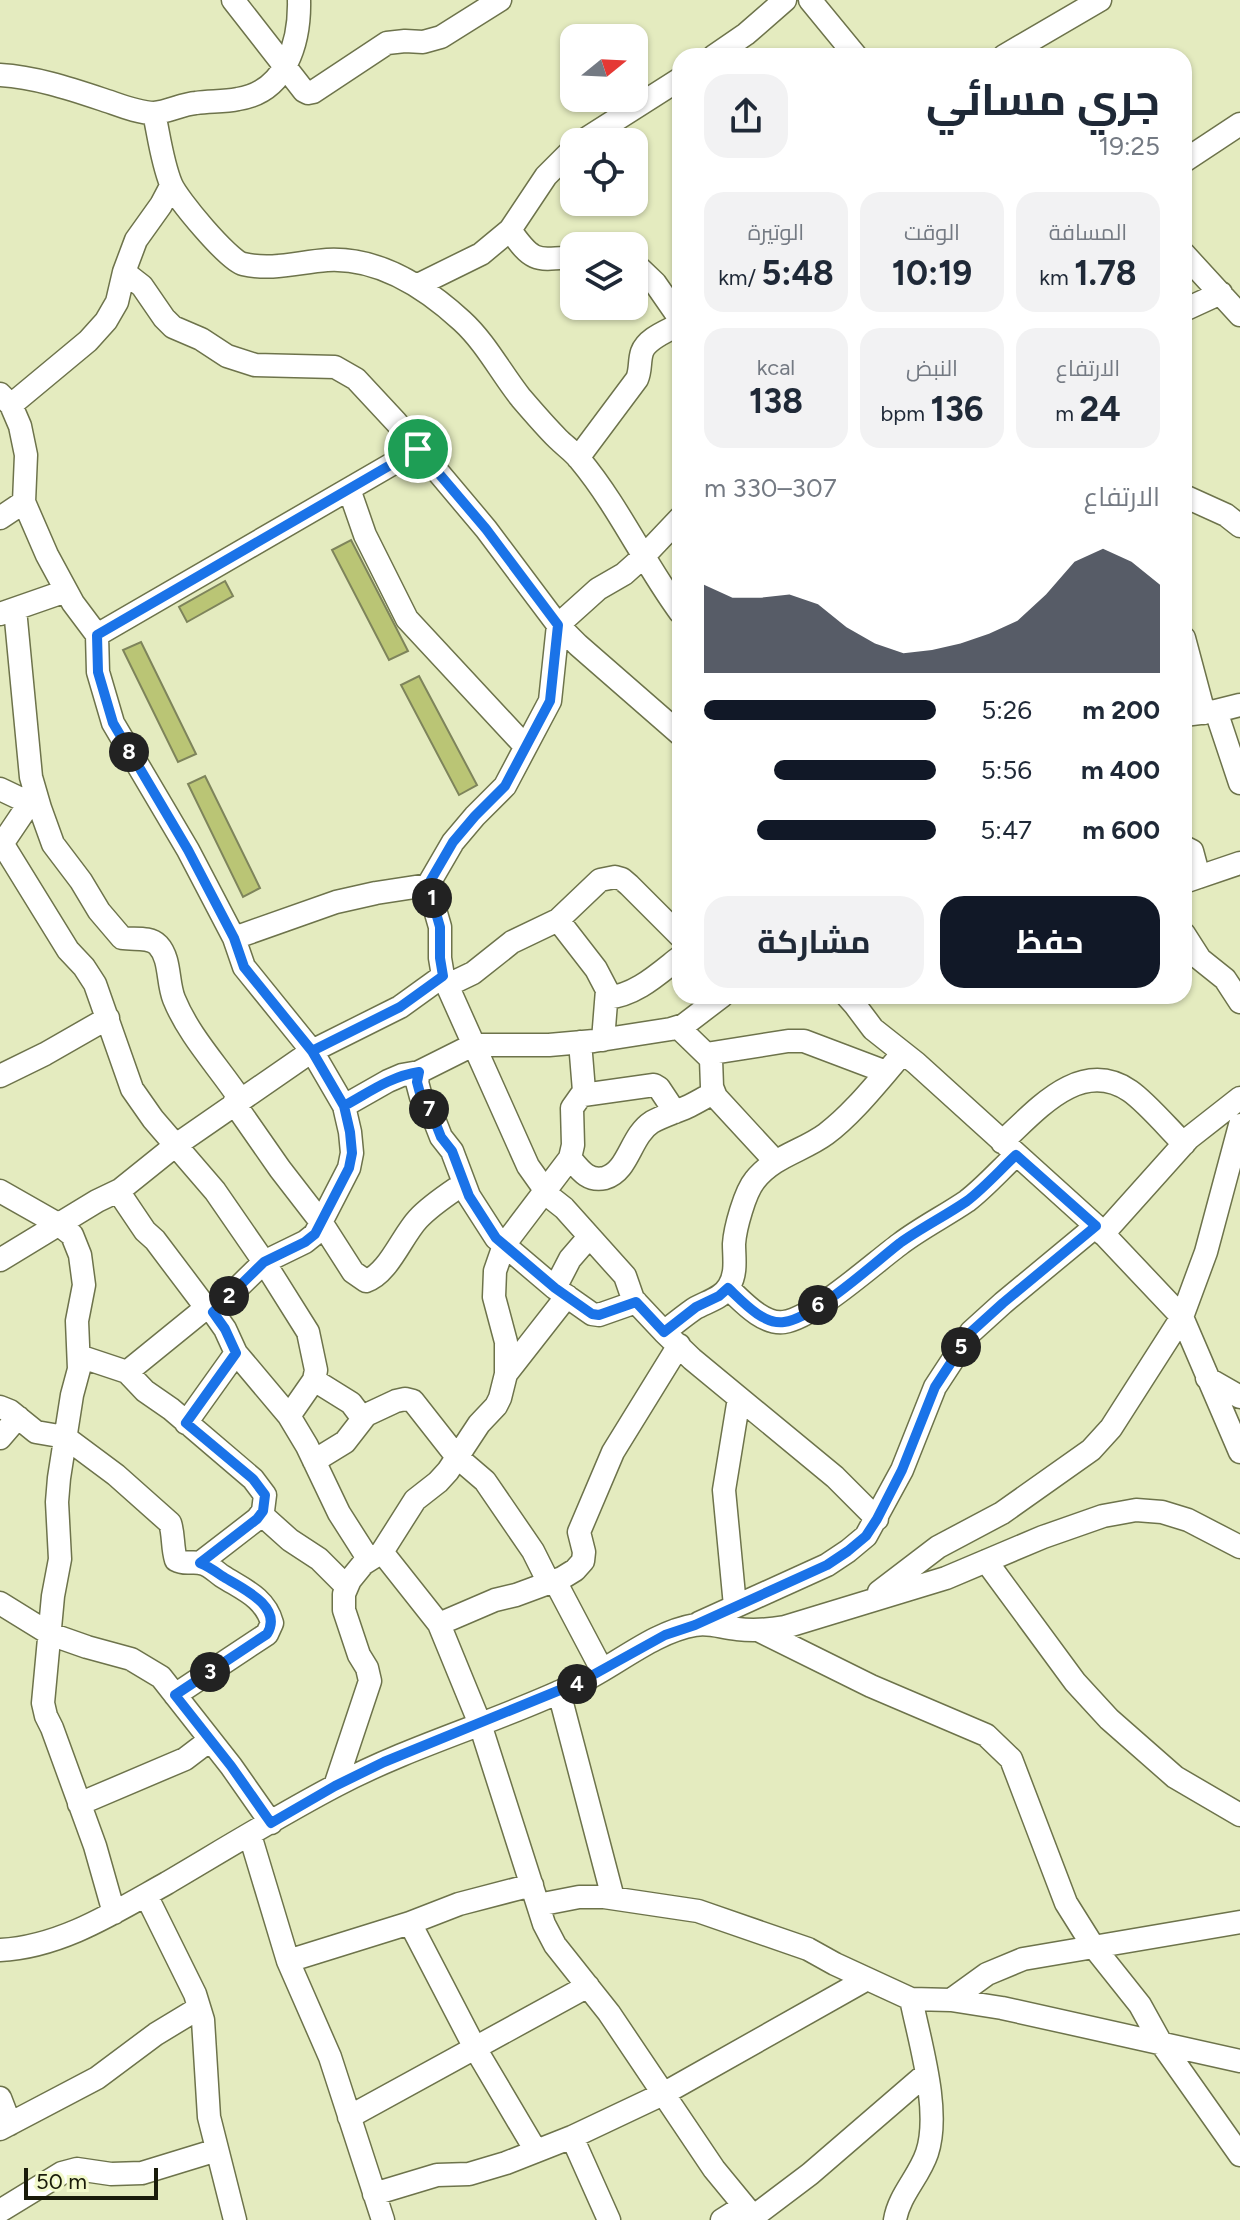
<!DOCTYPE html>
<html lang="ar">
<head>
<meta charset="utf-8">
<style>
  :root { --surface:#fff; --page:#f2f2f3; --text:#1f2937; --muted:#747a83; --accent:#111827 }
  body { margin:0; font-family:Figtree,Cairo,sans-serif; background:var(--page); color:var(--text); direction:rtl; height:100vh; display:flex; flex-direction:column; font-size:30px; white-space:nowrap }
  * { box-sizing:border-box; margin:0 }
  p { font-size:26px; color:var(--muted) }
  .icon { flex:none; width:44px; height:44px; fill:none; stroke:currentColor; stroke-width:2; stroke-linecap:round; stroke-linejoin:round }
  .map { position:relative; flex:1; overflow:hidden; direction:ltr }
  .drawer { position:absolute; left:672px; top:48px; width:520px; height:956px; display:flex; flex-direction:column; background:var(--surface); border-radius:24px; box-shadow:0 2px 6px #0004; direction:rtl }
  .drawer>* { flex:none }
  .needle { width:52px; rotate:72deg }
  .fabs { position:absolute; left:560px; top:24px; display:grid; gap:16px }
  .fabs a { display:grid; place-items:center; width:88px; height:88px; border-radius:16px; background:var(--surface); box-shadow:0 2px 6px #0004; font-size:40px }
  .scale { position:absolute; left:24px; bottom:20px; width:134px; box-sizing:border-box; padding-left:8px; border:4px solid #191b0a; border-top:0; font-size:22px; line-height:28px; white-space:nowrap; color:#191b0a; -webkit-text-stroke:6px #f1f9cb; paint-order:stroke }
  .pin { position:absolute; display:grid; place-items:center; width:68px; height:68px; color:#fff; margin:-34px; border:4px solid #fff; border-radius:50%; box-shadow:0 2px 8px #0007 }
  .km { position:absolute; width:40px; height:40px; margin:-20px; border-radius:50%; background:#222; color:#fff; font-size:22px; line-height:40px; text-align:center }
  .round { display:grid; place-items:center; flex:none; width:84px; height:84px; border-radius:24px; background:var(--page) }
  .head { display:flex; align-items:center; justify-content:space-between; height:136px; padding:0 32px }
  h1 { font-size:44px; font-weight:700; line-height:60px }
  .figures { display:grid; grid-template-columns:repeat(3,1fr); gap:12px; height:136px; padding:8px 32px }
  .figures div { display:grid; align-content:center; border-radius:20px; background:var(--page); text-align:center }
  .figures b { font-size:34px; font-weight:700 }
  .figures small { font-size:22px; font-weight:400 }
  .figures p { font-size:22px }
  .chart { height:224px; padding:16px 32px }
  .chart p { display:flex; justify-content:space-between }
  .chart svg { width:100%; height:144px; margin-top:8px; fill:var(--accent); opacity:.7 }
  .cta { display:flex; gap:16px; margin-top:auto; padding:16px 32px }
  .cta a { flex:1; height:92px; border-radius:24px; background:var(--accent); color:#fff; font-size:32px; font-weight:700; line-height:92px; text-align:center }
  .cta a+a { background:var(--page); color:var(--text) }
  ul { padding:0 32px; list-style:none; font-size:26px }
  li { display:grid; grid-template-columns:128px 96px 1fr; align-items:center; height:60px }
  li i { height:20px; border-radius:10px; background:var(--accent) }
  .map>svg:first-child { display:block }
</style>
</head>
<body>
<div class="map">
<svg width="1240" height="2220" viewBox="0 0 1240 2220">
  <rect width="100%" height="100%" fill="#e4ebbf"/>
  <path fill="#bac575" stroke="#7e845b" stroke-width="2" d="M351,540L408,651L389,660L332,550Z
    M225,581L233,596L187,622L179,607Z
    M141,642L196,754L178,762L123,650Z
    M419,676L477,785L459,795L401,685Z
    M205,776L260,888L243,897L188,784Z"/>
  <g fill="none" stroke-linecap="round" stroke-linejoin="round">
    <defs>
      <path id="street" d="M233,0L304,91L308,93L313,92L387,43L405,41L423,42L441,37L500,0
        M810,0L856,56
        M714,56L746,34L785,0
        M1004,56L1100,0
        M0,75C34,77 68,88 101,99C117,104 137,113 154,113C168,112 182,104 196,103C210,101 224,102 238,99C286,92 300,42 299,0
        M154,113C159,136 162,162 171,184C177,199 229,261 243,264C272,271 299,262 327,260C379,257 425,287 462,321C486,343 501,373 521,398C533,412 545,426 558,439C565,446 574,452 580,460C619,507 644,563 680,612
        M581,142L680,79
        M1184,161L1240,124
        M510,230C533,263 536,260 574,257
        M1184,254L1240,315
        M634,263L655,283L680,319
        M124,272L142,286L164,318L173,327L201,339L227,356L255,365L335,367L356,379L396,422L486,529L558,625L578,645L680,734
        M418,285L481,254L510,230L546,176L574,148
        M1184,310L1221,293
        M0,394L11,405L20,426L26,455L24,502L47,555L73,603L97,635L98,672L113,723L188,850L234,938L244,967L312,1051L344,1106L350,1132L352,1153L349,1168L315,1234L305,1242L264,1262L213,1312
        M11,405L88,341L106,321L117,302L124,272L136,240L161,205L171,186
        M578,458L637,379C641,370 639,361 642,352C647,338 668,331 680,324
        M349,489L365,535L407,619L525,746
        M1184,496L1226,515L1240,526
        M0,518L24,502
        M680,518L643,557L624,574L598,589L558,625L550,701L505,786L475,816L453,842L428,885L440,927V958L443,976L528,1166L550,1197L564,1208L625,1276L633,1299L664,1332L692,1359L835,1477L877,1519
        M15,609L31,777L40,808L53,844L81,881L99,911L122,938C134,940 149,936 158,945C171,959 167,982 174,999C189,1036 218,1066 240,1099
        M0,614L66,591
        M97,635L418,449
        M1184,638L1204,713
        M1216,711L1240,783
        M1184,715L1216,711L1240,705
        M0,789L40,808
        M2,843L68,950L84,967L95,984L132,1089L153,1119L215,1191L264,1262L308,1332L316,1370L314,1380L289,1416
        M0,847L29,804
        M1184,847L1192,851L1199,877
        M1184,882L1240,863
        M558,920L596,969L607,990L603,1040
        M1184,934L1200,959L1225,979L1240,1002
        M234,938L336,902L376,893L428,885
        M448,985L473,973L512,942L558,920L600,880L615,877L622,879L629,885L680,936
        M847,996L855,1005L873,1029L916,1063L1096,1226L1182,1317L1240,1452
        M607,998C636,995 657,975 680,957
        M678,1027L711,1059L712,1087L716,1097L775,1161
        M706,1054L788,1041H804L886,1072
        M419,1072L417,1082L421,1097L432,1114L441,1137L452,1151L469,1196L496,1238L555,1288L592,1314L599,1315L636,1302
        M0,1076L45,1054L108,1018
        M583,1095L654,1085L659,1088L675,1112
        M234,1103L280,1169L321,1222L353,1272L366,1281C388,1274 402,1236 418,1219C431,1205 447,1195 463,1184
        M344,1106L388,1081L402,1075L419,1072L473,1045H549L594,1041L671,1029L684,1025L722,996
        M1002,1142C1036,1111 1080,1057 1130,1091C1146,1102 1169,1129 1184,1144
        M570,1158C580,1170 588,1182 605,1178C629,1171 630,1136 652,1122C663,1116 676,1112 687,1107C696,1103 705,1097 714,1093
        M0,1191L58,1224L72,1235L80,1255L84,1285L77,1321L79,1369L72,1395L59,1478L57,1502L60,1559L53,1596L43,1703L46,1716L52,1728L95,1846L114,1913
        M118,1191L145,1231L155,1240L201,1301L213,1312L225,1329L236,1353L289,1416L307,1446L339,1513L369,1560
        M1103,1234L1189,1138L1240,1098
        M0,1260L97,1201L120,1190L176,1145L312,1051L400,1007L443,976
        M555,1288L570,1259L589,1237
        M728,1288C742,1301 763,1325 784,1322C815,1317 874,1263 900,1244C921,1228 945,1216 967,1201C984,1188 1000,1170 1016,1155
        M664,1332C674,1324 684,1316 694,1309C705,1302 722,1299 729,1286C737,1273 734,1258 734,1244C735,1228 745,1192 755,1180C774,1156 803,1151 826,1134C855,1112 879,1080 903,1053
        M79,1356L127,1372L145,1391L171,1409L253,1479L265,1495L263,1511L257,1519L200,1563
        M127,1372L207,1307
        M506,1374V1342L494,1297L495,1271L504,1245L570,1158L573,1145L572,1108L584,1091L580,1042
        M1207,1378L1240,1397
        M314,1380L351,1403L360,1415H366
        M0,1407L10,1411L36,1432L65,1437L116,1475L170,1523C174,1535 172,1547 176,1560C185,1565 191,1561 200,1563C209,1564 216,1572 222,1576C242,1589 265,1597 272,1623L267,1634L175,1695
        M186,1423L236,1353
        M0,1438L18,1417
        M314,1461L345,1442L366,1415L396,1401L405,1399L413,1401L457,1457L485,1481L533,1551L549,1583
        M261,1514L290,1540L319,1559L347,1587
        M382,1552L439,1624L480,1724L544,1924L555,1945L609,2013L714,2169L756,2220
        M986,1561L1075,1682L1109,1719L1175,1777L1240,1815
        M555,1581L602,1670
        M879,1592L938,1547L1002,1513L1091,1450L1111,1428L1182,1317L1206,1252L1240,1125
        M0,1603L50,1634L87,1647L131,1659L161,1677L231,1766L271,1823
        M735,1606L724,1490L739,1398
        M699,1623L827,1565L848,1551L866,1536L902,1470L935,1387L971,1332L1003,1303L1096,1226
        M439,1624L495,1600L516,1595L562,1578L575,1570L583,1561L584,1552L579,1532L613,1452L679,1345
        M760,1631L871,1686L986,1735L1011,1759L1066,1903L1093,1946L1140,2005L1161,2043L1240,2155
        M559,1692L613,1898
        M335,1786L370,1681L367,1668L359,1655L344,1610V1594L350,1580L363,1564L382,1552L415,1500L438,1482L448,1471L479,1424L496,1406L500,1398L506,1374L567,1296
        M79,1804L185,1759L210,1740
        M250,1835L288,1961L330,2057L383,2220
        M146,1895L195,1994L203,2020L209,2117L235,2220
        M538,1905L579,1897H604L698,1911L808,1949L835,1964L911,1999L951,2000L1002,2008L1240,2061
        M410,1923L475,2048L536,2151
        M0,1950C61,1947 115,1912 167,1883C223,1850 278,1816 335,1786C414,1744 501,1721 581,1682C618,1664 654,1632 695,1625C710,1622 722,1628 737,1629C754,1631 768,1630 785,1627L946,1578L1043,1537L1103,1516L1136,1510L1162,1512L1188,1520L1240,1547
        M288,1961L410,1923L459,1904L532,1885
        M951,2000L987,1974L1023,1959L1240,1922
        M0,2098L10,2124
        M349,2117L588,1986
        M0,2129L97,2078L156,2034L199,2008
        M572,2137L609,2220
        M374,2194L437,2175L469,2174L506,2163L572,2137L663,2094L867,1979
        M0,2211L62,2173L77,2169L111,2174L142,2173L217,2150
        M753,2217L810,2174L926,2074
        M722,2220L744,2206
        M895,2220C899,2195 919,2177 927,2153C941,2111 920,2043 911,1999"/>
    </defs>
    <use href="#street" stroke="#6d734b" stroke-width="25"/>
    <use href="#street" stroke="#fff" stroke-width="22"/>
  </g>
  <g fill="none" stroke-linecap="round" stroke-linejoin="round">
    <defs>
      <path id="route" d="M418,449L486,529L558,625L550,701L505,786L475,816L453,842L428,885L440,927V958L443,976L400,1007L312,1051L344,1106L350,1132L352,1153L349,1168L315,1234L305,1242L264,1262L213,1312L225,1329L236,1353L186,1423L253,1479L265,1495L263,1511L257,1519L200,1563C208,1566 215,1571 222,1576C240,1587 284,1606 267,1634L175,1695L231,1766L271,1823L335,1786L384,1762L582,1681L665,1635L695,1625L827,1565L848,1551L866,1536L877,1519L902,1470L935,1387L971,1332L1003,1303L1096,1226L1016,1155C1000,1170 984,1188 967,1201C945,1216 921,1228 900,1243C874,1263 815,1318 784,1322C763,1325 742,1301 728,1288L719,1296L696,1307L664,1332L636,1302L599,1315L592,1314L555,1288L496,1238L469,1196L452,1151L441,1137L432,1114L421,1097L417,1082L419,1072C391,1076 368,1093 344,1106L312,1051L244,967L234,938L188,850L113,723L98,672L97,635L418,449"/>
    </defs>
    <use href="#route" stroke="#fff" stroke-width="16"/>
    <use href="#route" stroke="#1a73e8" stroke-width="10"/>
  </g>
</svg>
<div class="fabs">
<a><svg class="needle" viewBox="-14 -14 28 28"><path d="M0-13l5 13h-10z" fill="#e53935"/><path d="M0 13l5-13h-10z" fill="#747a83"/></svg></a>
<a><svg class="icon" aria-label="locate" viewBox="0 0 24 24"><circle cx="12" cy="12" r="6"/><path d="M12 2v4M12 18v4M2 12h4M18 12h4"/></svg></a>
<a><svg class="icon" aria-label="layers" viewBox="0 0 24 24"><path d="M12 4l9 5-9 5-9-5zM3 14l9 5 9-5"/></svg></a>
</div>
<div class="scale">50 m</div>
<div class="pin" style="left:418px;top:449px;background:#1e9e55"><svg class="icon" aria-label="arrive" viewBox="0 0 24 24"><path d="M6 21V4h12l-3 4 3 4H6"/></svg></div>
<b class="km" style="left:432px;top:898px">1</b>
<b class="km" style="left:229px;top:1296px">2</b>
<b class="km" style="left:210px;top:1672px">3</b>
<b class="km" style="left:577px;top:1684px">4</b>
<b class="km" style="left:961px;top:1347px">5</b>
<b class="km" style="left:818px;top:1305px">6</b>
<b class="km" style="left:429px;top:1109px">7</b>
<b class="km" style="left:129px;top:752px">8</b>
<section class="drawer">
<div class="head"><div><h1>جري مسائي</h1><p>19:25</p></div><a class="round"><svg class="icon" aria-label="share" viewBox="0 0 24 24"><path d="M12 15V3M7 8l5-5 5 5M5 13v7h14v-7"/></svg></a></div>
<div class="figures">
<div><p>المسافة</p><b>1.78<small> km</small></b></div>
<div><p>الوقت</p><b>10:19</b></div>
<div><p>الوتيرة</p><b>5:48<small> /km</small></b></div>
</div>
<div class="figures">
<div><p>الارتفاع</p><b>24<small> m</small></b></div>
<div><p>النبض</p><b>136<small> bpm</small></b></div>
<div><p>kcal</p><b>138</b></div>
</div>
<div class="chart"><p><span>الارتفاع</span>307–330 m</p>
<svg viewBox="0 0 160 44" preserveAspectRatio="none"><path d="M0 44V17L10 21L20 21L30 20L40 23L50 30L60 35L70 38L80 37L90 35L100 32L110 28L120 20L130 10L140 6L150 10L160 17V44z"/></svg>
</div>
<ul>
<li><b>200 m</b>5:26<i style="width:100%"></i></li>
<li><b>400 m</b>5:56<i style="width:70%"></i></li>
<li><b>600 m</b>5:47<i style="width:77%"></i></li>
</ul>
<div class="cta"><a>حفظ</a><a>مشاركة</a></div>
</section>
</div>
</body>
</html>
